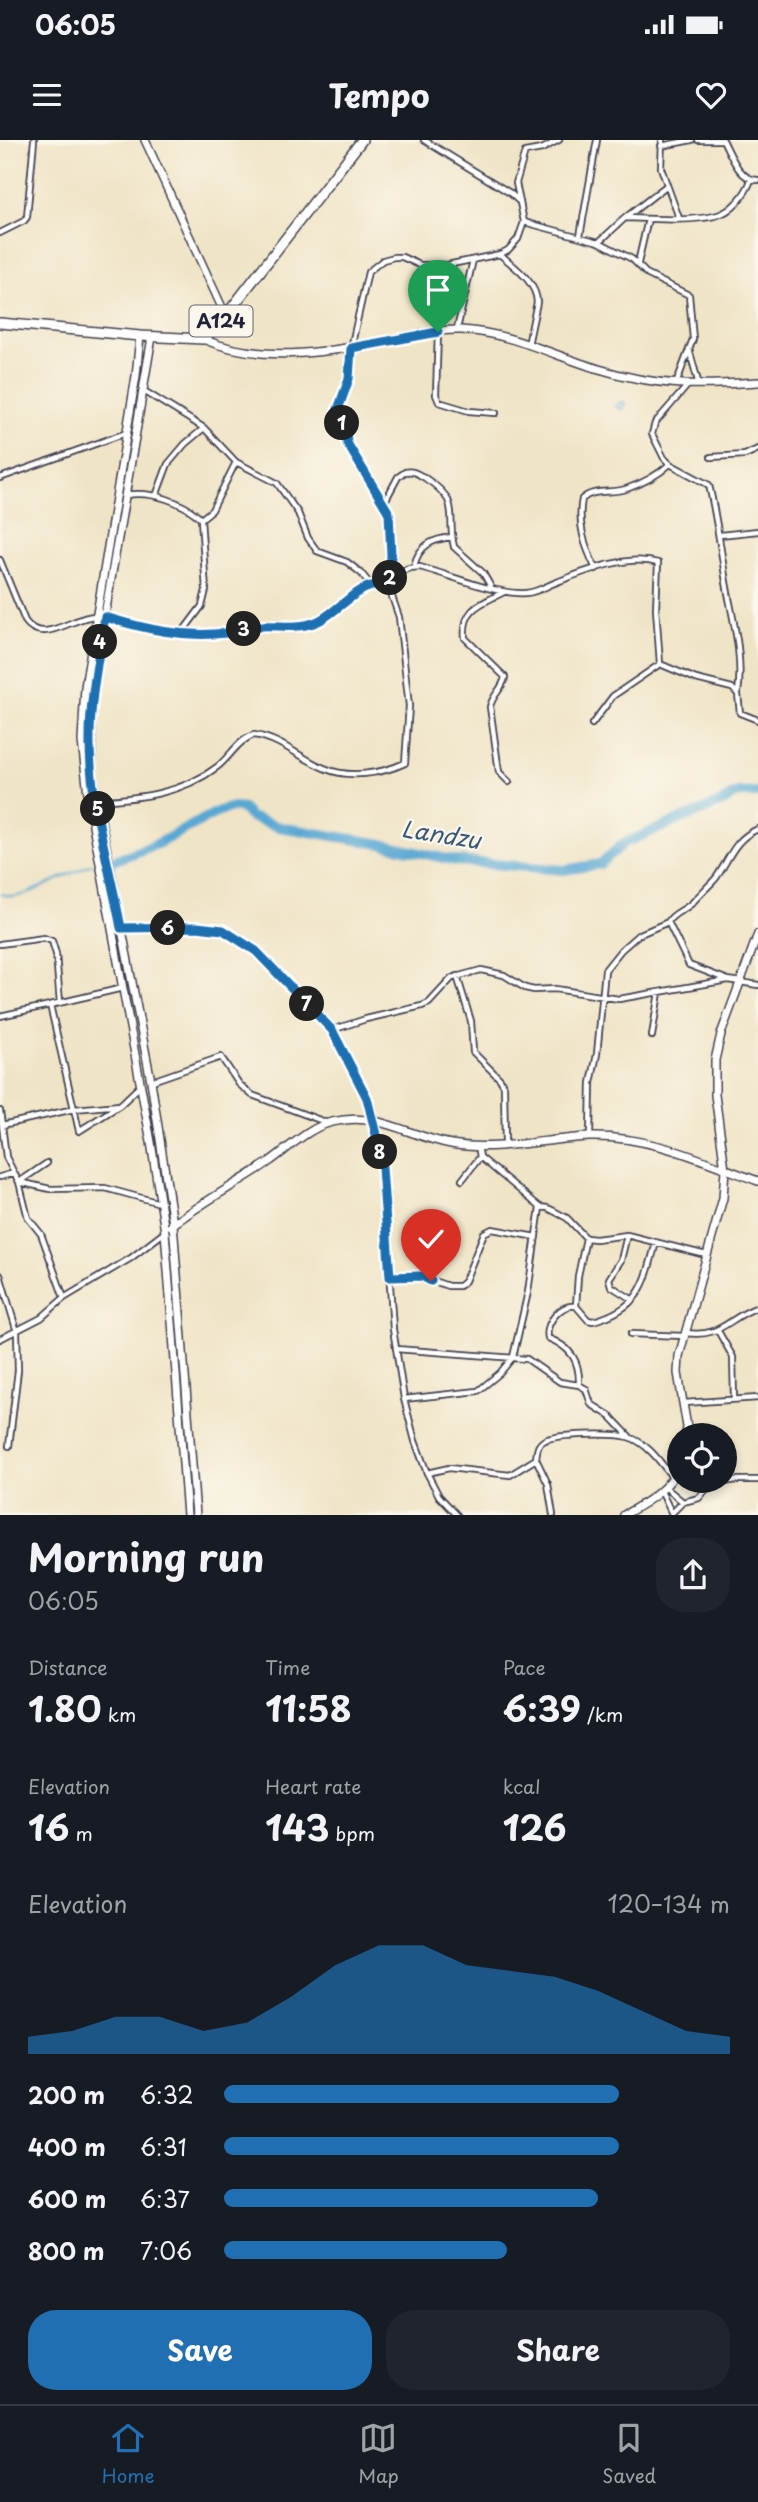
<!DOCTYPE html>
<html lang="en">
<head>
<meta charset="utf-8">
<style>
  :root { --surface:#171b24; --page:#20242c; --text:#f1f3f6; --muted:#9ea1a6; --line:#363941; --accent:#1f6fb2 }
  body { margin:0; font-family:"Playpen Sans",sans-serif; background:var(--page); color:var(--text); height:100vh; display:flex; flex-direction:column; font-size:26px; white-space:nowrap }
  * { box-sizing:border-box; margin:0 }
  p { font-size:23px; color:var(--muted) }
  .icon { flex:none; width:38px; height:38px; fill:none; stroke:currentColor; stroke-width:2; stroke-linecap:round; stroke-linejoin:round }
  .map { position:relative; height:1375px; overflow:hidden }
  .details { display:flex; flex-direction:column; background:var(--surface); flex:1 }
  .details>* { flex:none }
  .fabs { position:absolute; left:667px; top:1283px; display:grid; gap:14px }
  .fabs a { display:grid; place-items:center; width:70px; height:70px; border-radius:50%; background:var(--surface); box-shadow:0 4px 10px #0003; font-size:35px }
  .pin { position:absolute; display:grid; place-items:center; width:60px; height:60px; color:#fff; margin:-72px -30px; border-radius:50% 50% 50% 0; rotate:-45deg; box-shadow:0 0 7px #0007 }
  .pin .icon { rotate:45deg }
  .km { position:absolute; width:35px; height:35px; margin:-18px; border-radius:50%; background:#222; color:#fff; font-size:19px; line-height:35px; text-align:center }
  .round { display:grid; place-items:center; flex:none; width:74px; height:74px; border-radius:28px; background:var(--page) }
  .head { display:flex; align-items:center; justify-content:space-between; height:119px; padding:0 28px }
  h1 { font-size:38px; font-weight:700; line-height:52px }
  .stats { display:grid; grid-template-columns:repeat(3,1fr); gap:10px; height:119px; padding:7px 28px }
  .stats div { display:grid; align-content:center }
  .stats b { font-size:35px; font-weight:700 }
  .stats small { font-size:19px; font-weight:400 }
  .stats p { font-size:19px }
  .chart { height:196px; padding:14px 28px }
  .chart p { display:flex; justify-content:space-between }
  .chart svg { width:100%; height:126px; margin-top:7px; fill:var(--accent); opacity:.7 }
  .cta { display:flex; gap:14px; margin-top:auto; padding:14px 28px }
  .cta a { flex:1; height:80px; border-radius:28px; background:var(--accent); color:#fff; font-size:28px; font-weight:700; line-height:80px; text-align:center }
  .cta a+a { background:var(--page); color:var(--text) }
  ul { padding:0 28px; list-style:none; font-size:23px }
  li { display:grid; grid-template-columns:112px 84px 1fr; align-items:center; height:52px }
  li i { height:18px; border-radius:9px; background:var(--accent) }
  .status { display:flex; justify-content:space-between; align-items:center; height:49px; padding:0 35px; background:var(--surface); direction:ltr }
  .status svg { height:19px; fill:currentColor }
  header { display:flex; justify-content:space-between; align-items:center; height:91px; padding:0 28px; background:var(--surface); font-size:32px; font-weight:700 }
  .dock { display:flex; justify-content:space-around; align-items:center; height:98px; border-top:2px solid var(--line); background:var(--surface); font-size:19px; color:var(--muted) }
  .dock a { display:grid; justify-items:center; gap:4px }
  .dock .on { color:var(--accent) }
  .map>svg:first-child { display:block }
</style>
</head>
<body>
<div class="status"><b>06:05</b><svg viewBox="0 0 49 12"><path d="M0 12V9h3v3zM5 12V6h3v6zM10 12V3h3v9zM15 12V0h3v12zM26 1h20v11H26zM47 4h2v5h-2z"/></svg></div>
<header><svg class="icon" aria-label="menu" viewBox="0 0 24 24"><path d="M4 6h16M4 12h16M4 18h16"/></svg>Tempo<svg class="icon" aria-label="heart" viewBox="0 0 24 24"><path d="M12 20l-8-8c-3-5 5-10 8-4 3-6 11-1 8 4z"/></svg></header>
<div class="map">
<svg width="758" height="1375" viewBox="0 0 758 1375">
  <rect width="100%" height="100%" fill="#fbf7ec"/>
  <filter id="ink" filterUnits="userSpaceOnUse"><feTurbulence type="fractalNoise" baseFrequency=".0143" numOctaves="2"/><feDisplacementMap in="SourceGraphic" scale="14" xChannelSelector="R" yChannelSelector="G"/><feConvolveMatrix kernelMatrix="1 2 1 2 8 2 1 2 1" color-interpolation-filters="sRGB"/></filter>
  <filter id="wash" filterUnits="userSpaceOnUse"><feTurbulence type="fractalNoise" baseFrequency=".00686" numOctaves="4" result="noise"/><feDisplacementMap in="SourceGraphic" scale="28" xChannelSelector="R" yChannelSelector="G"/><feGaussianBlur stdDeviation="1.57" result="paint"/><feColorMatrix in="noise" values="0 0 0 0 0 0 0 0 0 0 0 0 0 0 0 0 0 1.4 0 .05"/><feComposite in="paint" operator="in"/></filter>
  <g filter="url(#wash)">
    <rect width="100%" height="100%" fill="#f0e4c6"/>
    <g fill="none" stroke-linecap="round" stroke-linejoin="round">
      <path stroke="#59a8d3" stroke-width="2" d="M620,262L625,263L622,269L616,267Z
        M0,754L13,757L26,754L92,724"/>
      <path stroke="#59a8d3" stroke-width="10" d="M115,720L157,704L219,671L233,667L243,669L250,677L279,687L382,704L456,721L564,730L600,724L624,703L725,661C736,650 744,653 758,653"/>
    </g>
  </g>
  <g filter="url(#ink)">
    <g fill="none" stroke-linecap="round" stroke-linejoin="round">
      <defs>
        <path id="street" d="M424,0L510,53L520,62
          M662,0L661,28L679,78
          M698,0H723
          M723,0C731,15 739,40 758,40
          M661,6L692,0
          M625,78C649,79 695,82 718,75C732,71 746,54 751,40
          M524,82L599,102L632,119L648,135L689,155L693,199L676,244
          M0,93L24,81L27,77L34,0
          M580,96L597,0
          M599,102L625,78L666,46
          M500,114C514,127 536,141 537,162L528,205
          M638,123L648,79
          M457,189L473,120
          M438,192L436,255L439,262L469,271L496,273
          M689,209L699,245
          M688,245L655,283L652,294L664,318L670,324L709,345C716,375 720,405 725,436C731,475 744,513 738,553
          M144,251L204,288
          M711,317L745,315L758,309
          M0,338L126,293
          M126,355C151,351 183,361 201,379L206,450L202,466L181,494
          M156,356L168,324L185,304L204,288L236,322L277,343L298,373L308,398L317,411L347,422L361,433L371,445
          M384,363L398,337L405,332C413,330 418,334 425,338C463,363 446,373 454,407L483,433L491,447
          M201,379L212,370L236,322
          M720,395L758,391
          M0,420L25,481C43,507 75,474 98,476C116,477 133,487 150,490C175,494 200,496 225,493C237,492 249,487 262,486C279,485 299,489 315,483C337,475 365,434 389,448
          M414,426C419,405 433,399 452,397
          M596,429C585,407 577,384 582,359C594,348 611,354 626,349C641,344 658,335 670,324
          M391,436L409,428L420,427C450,435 496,455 526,453C538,452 546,446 557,442C586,431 627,414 658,423L656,469L660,524L696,539L732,548L738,554L740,573L758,580
          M504,452C481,464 462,468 465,498L505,537C503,549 492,555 490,567L499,632L509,642
          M592,584L613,556L660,524
          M97,661C140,658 182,654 217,627C230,617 238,600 254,595C281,599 300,618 324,628C349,639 381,634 405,623L409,566L399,477L389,448L391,415L389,373L347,303L346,289L337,272L349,239L351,208L368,132L383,120L394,117H402L420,125H447L500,114L508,110L518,99L524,82L516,43L525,12L542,9L559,0
          M758,689C734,699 730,718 716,738C709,746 700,754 693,762C686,770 672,773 668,782L689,825L728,840L758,845
          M121,788L197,787L223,790L256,811L332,890L367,958L381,1015L393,1189L404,1259L415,1301L427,1333L439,1356L457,1375
          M0,804L44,798L52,801L56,814L60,863
          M457,836L471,881L473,912L500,939L504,946L505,1004
          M0,876L50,865
          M332,890L366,879L422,866L429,863L452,838L481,830L504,835L525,848L534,850L555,849L619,859L728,840
          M652,896L659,852
          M152,941L221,917L239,944L252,955L328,983
          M120,965L79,991L74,969L120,965L140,946
          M0,971L2,985
          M590,996L591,943L597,914L605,830L621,810L638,795L668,782
          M480,1017L540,1067L548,1068L567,1078L586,1098L596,1099L627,1095L706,1115
          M14,1033L6,1017L2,985L74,969L50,865L123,848
          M0,1037L14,1033L19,1042L28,1078L41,1094L64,1158
          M462,1040L480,1017L478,1006
          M19,1042L50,1049L105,1048L160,1063
          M19,1042L47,1023
          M627,1095L621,1120L609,1139L611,1146L633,1160
          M586,1098L578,1136L576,1166L588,1180L593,1181C641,1168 645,1144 656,1102
          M0,1135L17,1192L18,1230L9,1306
          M390,1137H422L448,1146H459L465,1141L484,1093L492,1089L536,1097
          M576,1166C560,1164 545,1183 548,1198C571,1207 580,1221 579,1245
          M718,1191L733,1217L734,1259
          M686,1193C722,1198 727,1178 758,1167
          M631,1194L684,1196
          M0,1199L41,1178L64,1158L131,1118L165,1092
          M396,1209L527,1219L560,1242L579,1245L586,1249L591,1264L610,1276L629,1296
          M404,1259L478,1251L500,1233L513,1217L528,1152L540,1067
          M684,1263L758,1258
          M536,1319L548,1344L553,1375
          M427,1333L449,1328L510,1335L536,1319C537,1311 537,1304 545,1300C558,1294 613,1293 628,1297C647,1302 661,1323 672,1337
          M665,1347L683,1362
          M661,1351L672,1374
          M672,1373L683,1362L699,1358L711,1344L737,1340H758"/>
        <path id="secondary" d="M145,0L225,174
          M140,196L136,236L85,547L82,601L89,663L151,1002L165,1092L187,1375
          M152,197L96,528L91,563L92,634L151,941L173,1084L196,1375
          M203,199C258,223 324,213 382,202C407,197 434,189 461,190C508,192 555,216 599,229C657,247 698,246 758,242
          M171,1086C202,1062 237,1044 269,1022C289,1008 308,988 332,982C379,971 407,996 451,1004C496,1012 544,999 589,997C649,995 703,1021 758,1041
          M686,1295L687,1287L678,1233L679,1216L723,1058L725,1029L715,955V920L721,894L758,794
          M624,1375C645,1363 669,1350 679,1326"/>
        <path id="highway" d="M0,183L140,196L203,199L217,187L362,0"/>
      </defs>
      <use href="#street" stroke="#413f50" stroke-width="8"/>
      <use href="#secondary" stroke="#413f50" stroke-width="10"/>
      <use href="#highway" stroke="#413f50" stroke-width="12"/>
      <use href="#street" stroke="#fff" stroke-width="4.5"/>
      <use href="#secondary" stroke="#fff" stroke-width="7"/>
      <use href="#highway" stroke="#fff" stroke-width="9"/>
    </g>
  </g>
  <g fill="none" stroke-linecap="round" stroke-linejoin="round" filter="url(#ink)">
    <defs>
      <path id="route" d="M431,1141L422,1136L390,1137L381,1015L367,958L332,890L256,811L223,790L197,787L121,788C110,729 91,667 90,606C89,563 98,520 105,477C145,489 183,498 226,493C238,492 250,487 262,486C279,485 299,489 316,482C337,475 364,434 389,448L391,415L389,373L347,303L346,289L337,272L349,239L351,208L438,192"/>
    </defs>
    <use href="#route" stroke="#fff" stroke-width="14"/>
    <use href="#route" stroke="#1f6fb2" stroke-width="9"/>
  </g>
  <g text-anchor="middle" stroke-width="5" stroke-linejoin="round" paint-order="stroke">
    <rect fill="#fbf7ec" stroke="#636270" stroke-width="2" x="189.5" y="165.5" width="63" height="31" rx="5"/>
    <g font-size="19" font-weight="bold" fill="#22223b">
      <text x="221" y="188">A124</text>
    </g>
    <g font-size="23" font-style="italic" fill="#385878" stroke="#fbf7ec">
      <text transform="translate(441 695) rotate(9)" y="8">Landzu</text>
    </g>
  </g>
</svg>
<div class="fabs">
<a><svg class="icon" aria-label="locate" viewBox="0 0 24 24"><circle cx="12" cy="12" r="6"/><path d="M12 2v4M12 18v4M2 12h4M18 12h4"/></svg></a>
</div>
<div class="pin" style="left:438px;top:192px;background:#1e9e55"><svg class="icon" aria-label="arrive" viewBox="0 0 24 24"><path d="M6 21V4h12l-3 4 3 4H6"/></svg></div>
<div class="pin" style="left:431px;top:1141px;background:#d93025"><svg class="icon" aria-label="check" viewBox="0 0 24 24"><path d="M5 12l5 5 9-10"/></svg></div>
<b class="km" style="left:342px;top:283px">1</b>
<b class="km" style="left:390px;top:438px">2</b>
<b class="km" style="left:244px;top:489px">3</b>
<b class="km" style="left:100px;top:502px">4</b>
<b class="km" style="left:98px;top:669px">5</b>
<b class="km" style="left:168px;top:788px">6</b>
<b class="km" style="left:307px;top:864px">7</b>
<b class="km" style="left:380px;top:1012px">8</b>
</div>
<section class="details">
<div class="head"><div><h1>Morning run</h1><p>06:05</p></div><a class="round"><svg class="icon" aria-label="share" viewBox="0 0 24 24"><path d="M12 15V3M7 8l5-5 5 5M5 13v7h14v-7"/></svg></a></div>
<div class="stats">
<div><p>Distance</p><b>1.80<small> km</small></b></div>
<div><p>Time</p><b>11:58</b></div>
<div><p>Pace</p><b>6:39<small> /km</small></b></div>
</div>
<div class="stats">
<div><p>Elevation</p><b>16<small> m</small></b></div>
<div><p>Heart rate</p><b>143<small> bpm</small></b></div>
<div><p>kcal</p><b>126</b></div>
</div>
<div class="chart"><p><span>Elevation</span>120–134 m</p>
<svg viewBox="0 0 160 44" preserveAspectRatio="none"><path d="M0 44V38L10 36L20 31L30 31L40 36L50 33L60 24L70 13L80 6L90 6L100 13L110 15L120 17L130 22L140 29L150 36L160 38V44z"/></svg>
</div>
<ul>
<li><b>200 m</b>6:32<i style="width:78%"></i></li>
<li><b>400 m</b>6:31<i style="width:78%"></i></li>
<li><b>600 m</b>6:37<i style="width:74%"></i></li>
<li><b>800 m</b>7:06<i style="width:56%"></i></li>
</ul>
<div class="cta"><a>Save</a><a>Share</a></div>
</section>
<nav class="dock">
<a class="on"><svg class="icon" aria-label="home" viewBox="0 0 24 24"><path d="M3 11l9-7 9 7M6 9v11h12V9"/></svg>Home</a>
<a><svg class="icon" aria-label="map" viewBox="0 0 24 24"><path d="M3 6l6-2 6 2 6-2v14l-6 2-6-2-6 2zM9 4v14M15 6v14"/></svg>Map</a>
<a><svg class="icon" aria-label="saved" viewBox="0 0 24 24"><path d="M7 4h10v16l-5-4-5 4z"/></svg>Saved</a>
</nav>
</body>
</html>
